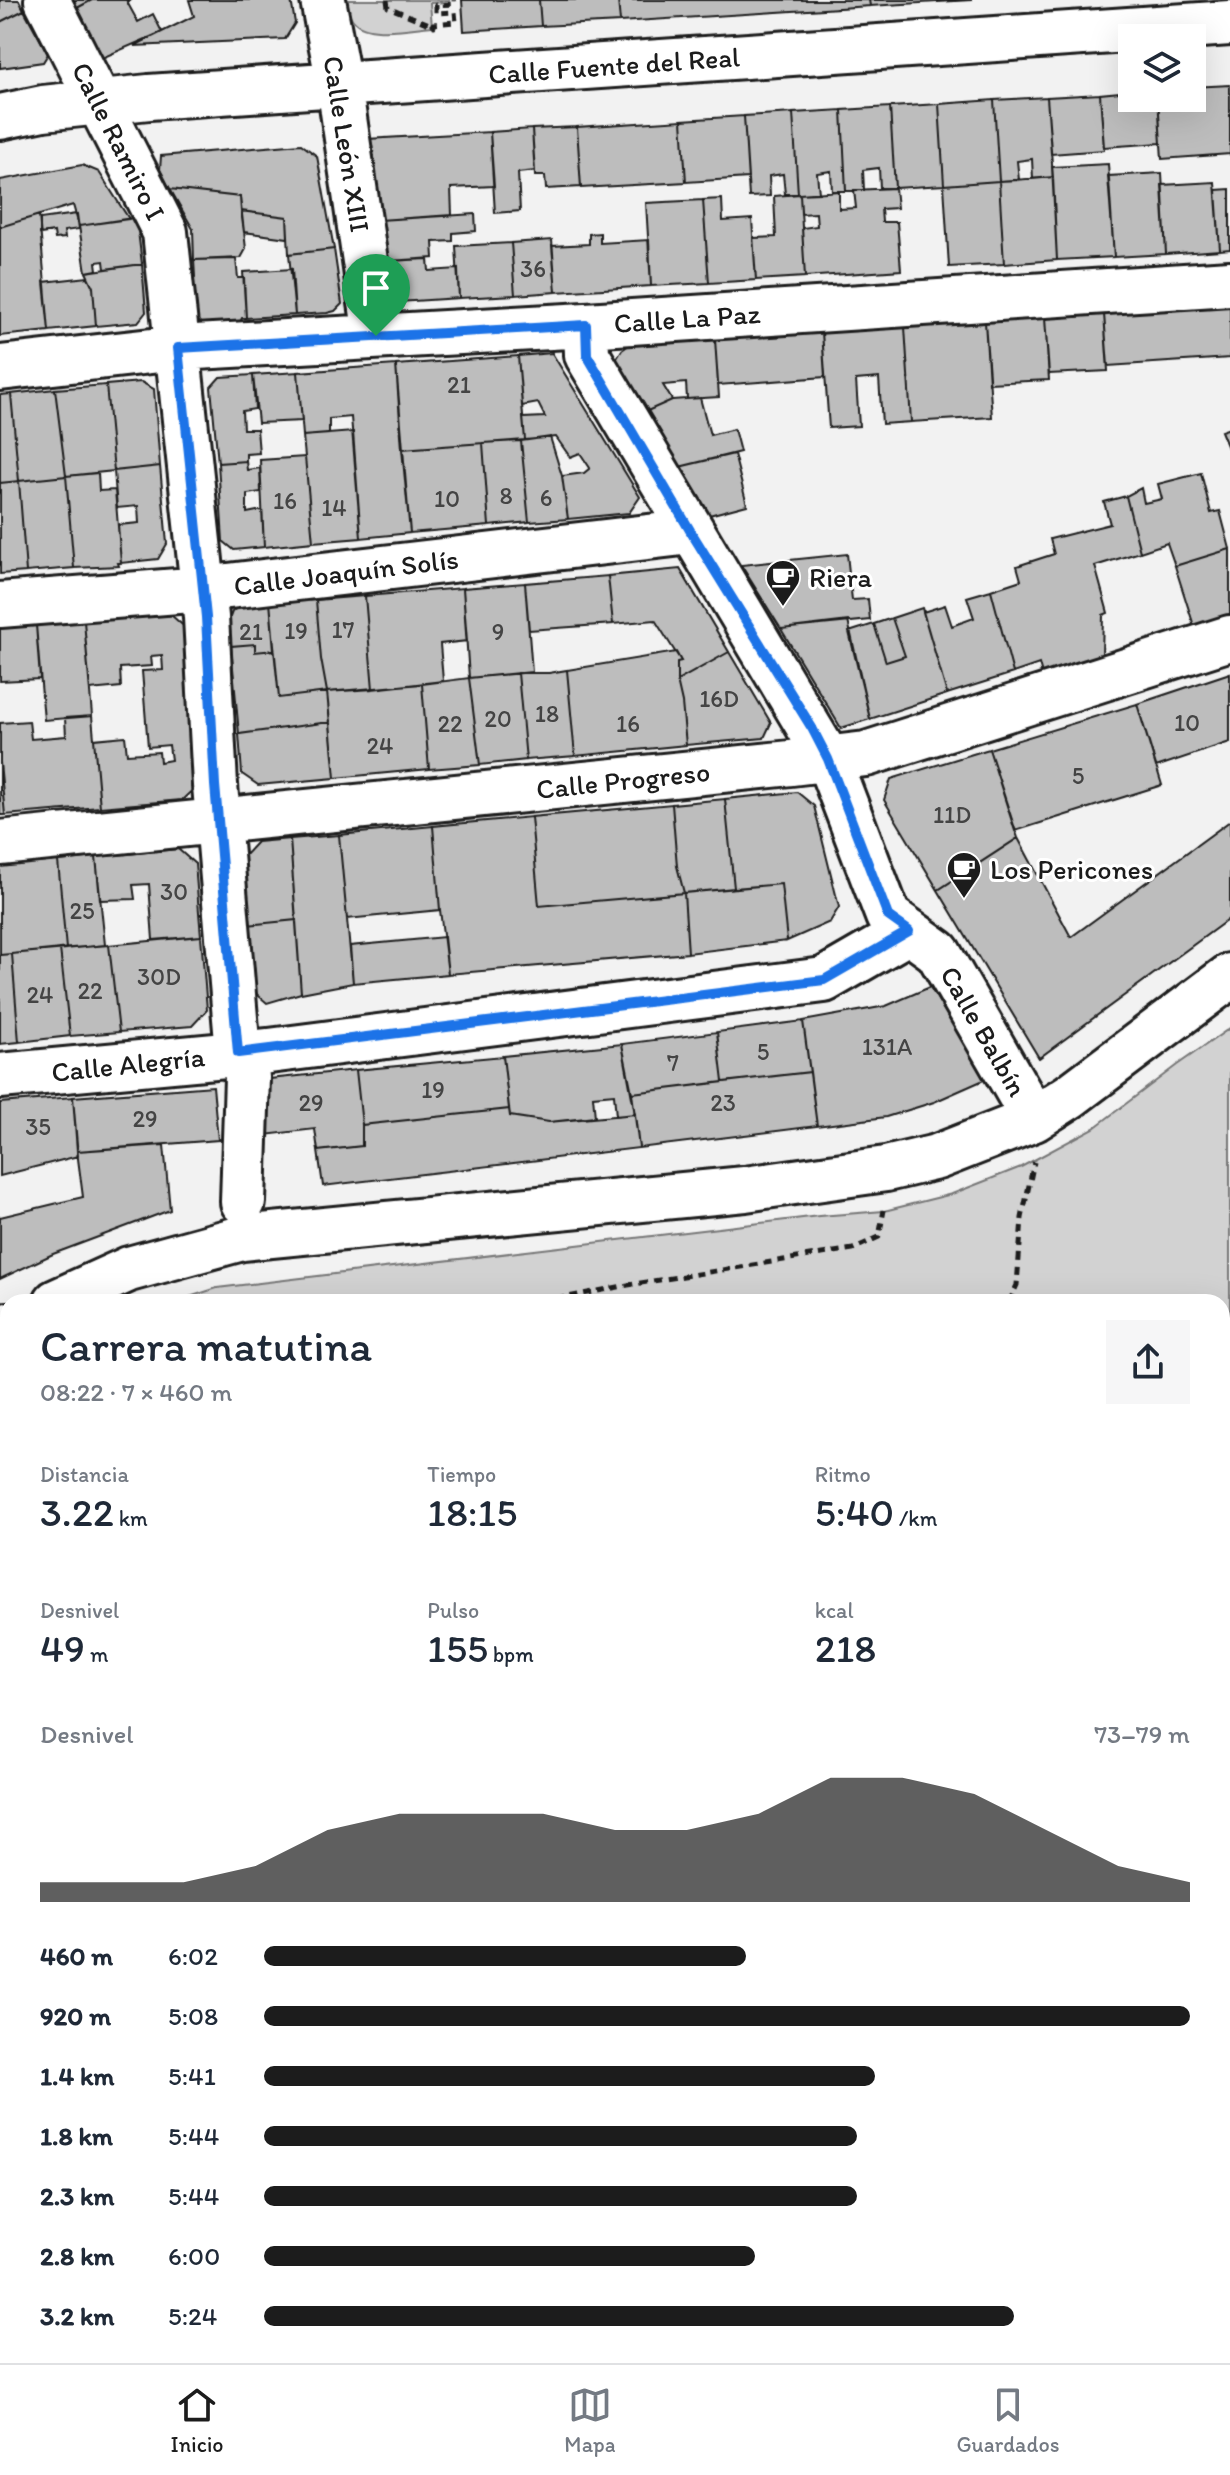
<!DOCTYPE html>
<html lang="es">
<head>
<meta charset="utf-8">
<style>
  :root { --surface:#fff; --page:#f6f6f7; --text:#1f2937; --muted:#747a83; --line:#e0e1e3; --accent:#1c1c1c }
  body { margin:0; font-family:Itim,sans-serif; background:var(--page); color:var(--text); height:100vh; display:flex; flex-direction:column; font-size:30px; white-space:nowrap }
  * { box-sizing:border-box; margin:0 }
  p { font-size:26px; color:var(--muted) }
  .icon { flex:none; width:44px; height:44px; fill:none; stroke:currentColor; stroke-width:2; stroke-linecap:round; stroke-linejoin:round }
  .map { position:relative; flex:1; overflow:hidden }
  .side { position:absolute; left:0px; top:1294px; width:1230px; height:1070px; display:flex; flex-direction:column; background:var(--surface); border-radius:24px 24px 0 0; box-shadow:0 8px 32px #0002 }
  .side>* { flex:none }
  .buttons { position:absolute; left:1118px; top:24px; display:grid; gap:16px }
  .buttons a { display:grid; place-items:center; width:88px; height:88px; border-radius:0px; background:var(--surface); box-shadow:0 8px 32px #0002; font-size:40px }
  .pin { position:absolute; display:grid; place-items:center; width:68px; height:68px; color:#fff; margin:-82px -34px; border-radius:50% 50% 50% 0; rotate:-45deg; box-shadow:0 0 8px #0007 }
  .pin .icon { rotate:45deg }
  .round { display:grid; place-items:center; flex:none; width:84px; height:84px; border-radius:0px; background:var(--page) }
  .head { display:flex; align-items:center; justify-content:space-between; height:136px; padding:0 40px }
  h1 { font-size:44px; font-weight:600; line-height:60px }
  .figures { display:grid; grid-template-columns:repeat(3,1fr); gap:12px; height:136px; padding:8px 40px }
  .figures div { display:grid; align-content:center }
  .figures b { font-size:40px; font-weight:600 }
  .figures small { font-size:22px; font-weight:400 }
  .figures p { font-size:22px }
  .chart { height:224px; padding:16px 40px }
  .chart p { display:flex; justify-content:space-between }
  .chart svg { width:100%; height:144px; margin-top:8px; fill:var(--accent); opacity:.7 }
  ul { padding:0 40px; list-style:none; font-size:26px }
  li { display:grid; grid-template-columns:128px 96px 1fr; align-items:center; height:60px }
  li i { height:20px; border-radius:10px; background:var(--accent) }
  .menu { display:flex; justify-content:space-around; align-items:center; height:112px; border-top:2px solid var(--line); background:var(--surface); font-size:22px; color:var(--muted) }
  .menu a { display:grid; justify-items:center; gap:4px }
  .menu .selected { color:var(--accent) }
  .map>svg:first-child { display:block }
</style>
</head>
<body>
<div class="map">
<svg width="1230" height="2363" viewBox="0 0 1230 2363">
  <rect width="100%" height="100%" fill="#f2f2f2"/>
  <filter id="ink" filterUnits="userSpaceOnUse"><feTurbulence type="fractalNoise" baseFrequency=".0125" numOctaves="2"/><feDisplacementMap in="SourceGraphic" scale="16" xChannelSelector="R" yChannelSelector="G"/><feConvolveMatrix kernelMatrix="1 2 1 2 8 2 1 2 1" color-interpolation-filters="sRGB"/></filter>
  <g filter="url(#ink)">
    <path fill="#d2d2d2" stroke="#777" stroke-width="2" d="M347,0H449V2L430,3L432,26C412,28 371,36 356,23C349,18 348,8 347,0Z
      M1230,1028V2363H0V1375L8,1371V2356H436L447,2362L453,2356H1222V1302H174L217,1288L819,1216L884,1211L952,1194L1021,1167L1094,1128L1177,1065Z"/>
    <path fill="#bdbdbd" stroke="#1c1c1c" stroke-width="2" d="M0,0H19L24,10L0,22Z
      M73,0H92L77,8Z
      M92,0H131L127,2L138,22L153,14L162,32L102,58L77,8Z
      M189,0H291L295,23L285,39L134,46L194,16Z
      M462,0H539L541,26L464,31Z
      M539,0H618L620,22L541,26Z
      M618,0H869L870,6L620,22Z
      M869,0H972L870,6Z
      M24,10L48,54L43,62L0,68V22Z
      M1230,85V154L1162,159L1158,98H1192V87Z
      M1120,92H1132V98H1158L1161,143L1104,147L1100,94Z
      M1100,94L1104,150L1051,154L1047,97Z
      M1047,97L1053,177L1033,179L1032,159L1017,161L1019,180L999,181L994,100Z
      M994,100L999,181L944,185L939,104Z
      M939,104L944,185L895,188L890,107Z
      M890,107L895,188H880L879,168L863,170L864,190L846,191L842,110Z
      M842,110L846,191H832L831,171L817,173L819,193L798,194L793,113Z
      M793,113L798,194H785L783,174L769,176L770,196L749,197L744,116Z
      M744,116L748,178L686,182L682,120Z
      M682,120L686,182L581,188L577,127Z
      M577,127L581,187L546,189L545,176H535L532,129Z
      M532,129L535,171L518,173L520,211L495,213L490,132Z
      M490,132L494,186L451,188L452,215L379,220L367,139Z
      M301,144L317,156L334,249L289,254L287,217L241,211L240,197L170,189L160,170L161,156Z
      M1108,164L1114,257L1057,260L1052,167Z
      M82,165L99,172L129,219L79,226L73,205L0,227V180Z
      M1162,173L1166,254L1114,257L1108,176Z
      M1053,177L1057,260L1004,264L999,181Z
      M999,181L1004,264L949,267L944,185Z
      M1215,182L1220,250L1166,254L1162,185Z
      M895,188L897,208L881,209L882,222H897L901,270L805,277L802,228L817,226L816,213L801,214L800,194L839,191V209L856,208L854,190Z
      M170,189L240,197L246,249L241,258L194,260L193,229Z
      M1230,189V249L1220,250L1216,190Z
      M800,194L805,277L756,280L753,238L776,237L774,196Z
      M722,199L723,221L752,219L756,280L709,283L703,200Z
      M703,200L709,283L651,286L646,203Z
      M241,211L287,217L288,238L244,232Z
      M77,214L79,229L64,231L65,238L55,239L54,232L40,234V219Z
      M475,214L476,231L453,233V241L433,242L434,258L389,261L379,220Z
      M39,215L49,331L0,336V227Z
      M132,218H135L138,231L142,264L105,269L104,261L96,262L97,270L86,272L79,226Z
      M600,233V243L649,240L651,286L556,292L552,246L589,244V234Z
      M552,240L556,292L515,295L511,243Z
      M511,243L515,295L459,298L456,246Z
      M334,249L342,304L335,311L327,313L295,315L289,254Z
      M236,259L238,278H244L246,318H242L240,322L202,324L196,319L191,280L195,277L194,260Z
      M428,259L429,271L458,269L459,298L398,302L389,261Z
      M142,264L146,312L138,322L96,326L93,287L86,272Z
      M292,269L295,315L246,318L243,272Z
      M88,277L93,287L96,326L49,331L44,282Z
      M1230,306V358L1108,366L1104,314Z
      M1104,314L1108,371L1049,374L1045,318Z
      M1045,318L1049,380L989,383L985,322Z
      M985,322L992,417L911,422L905,327Z
      M905,327L911,422L882,424L879,378L856,380L859,426L829,428L822,332Z
      M822,332L825,377L718,385L715,339Z
      M715,339L719,397L687,399L686,383L663,385L672,400L645,412L614,363L622,350L629,345Z
      M552,353L640,497L629,513L568,519L562,476L584,473L590,468L580,453L570,457L556,437L525,440L523,418L545,417L538,403L522,406L518,356Z
      M518,356L525,440L402,449L396,365Z
      M396,365L410,533L361,538L351,417L329,419V434L303,436L298,372Z
      M298,372L302,421L258,423L253,375Z
      M253,375L255,409L242,411L243,429H257L259,453L246,454V461L218,463L211,387L220,377Z
      M141,382L154,389L160,466L114,471L106,385Z
      M106,385L114,471L66,476L55,389Z
      M55,389L66,476L19,481L11,394Z
      M11,394L19,481L0,483V395Z
      M700,398L710,435L734,429L740,452L679,467L645,412L672,400Z
      M1230,428V453L1221,431Z
      M353,432L361,538L313,542L303,436Z
      M550,437L562,476L568,519L529,522L521,441Z
      M521,441L529,522L489,526L483,443Z
      M483,443L489,526L410,533L402,449Z
      M734,454L747,505L709,515L679,467Z
      M305,457L313,542L264,547L260,460Z
      M246,461L247,470L260,468L261,492L247,494V513L262,510L264,547L234,550L223,541L218,463Z
      M160,466L167,544L158,559L121,563L118,525L139,523L138,506L117,508L114,471Z
      M98,473L99,491L115,490L121,563H118L119,566L74,568L66,476Z
      M1201,473L1211,513L1220,511L1230,549L1175,566L1167,543L1140,552L1126,496L1141,488L1144,503L1162,499L1158,484Z
      M66,476L74,568L26,572L19,481Z
      M19,481L26,572L0,574V483Z
      M1126,496L1140,552L1095,566L1108,613L1103,615L1102,655L1042,675L1039,664L1013,673L991,590L1021,580L1017,566L1054,554L1050,539L1110,524L1104,502Z
      M1230,549V614L1194,626L1175,566Z
      M847,554L852,600L868,599L870,620L781,629L741,565Z
      M680,569L729,652L677,681V662L681,661L655,620L613,624L608,576Z
      M608,576L613,624L529,630L525,583Z
      M525,583L532,672L469,678L463,588Z
      M463,588L467,641L440,644L443,681L373,689L365,596Z
      M991,590L1013,673L947,694L923,612L945,605L952,626L974,618L967,597Z
      M365,596L373,689L327,692L321,659L316,600Z
      M316,600L321,659L327,692L279,698L270,602Z
      M270,602L274,650L255,652V644L231,646L229,620L232,612L237,607Z
      M922,608L947,694L870,719L849,632L874,624L886,662L905,656L892,618Z
      M171,615L188,630L200,783L182,800L100,807L94,739L125,736L127,754L159,752L160,762L171,760L169,745L148,747L142,671L163,670L162,655L151,656L152,666L120,668L121,687L90,690L84,621Z
      M892,618L905,656L886,662L874,624Z
      M84,621L92,716L44,720L36,625Z
      M848,621L870,719L841,728L781,629Z
      M36,625L40,679L0,681V628Z
      M255,644V652L274,650L279,698L327,692L330,722L239,734L231,646Z
      M676,652L681,661L677,662V681L682,703L686,745L575,756L567,670Z
      M729,652L771,723L764,738L686,745L682,703L677,681Z
      M567,670L575,756L526,760L518,673H549Z
      M518,673L526,760L480,765L469,678Z
      M1230,673V742L1156,767L1137,704Z
      M469,678L480,765L429,769L422,684Z
      M422,684L429,769L335,778L327,692Z
      M1137,704L1162,785L1015,831L989,749Z
      M92,716L100,807L5,815L0,762V723L29,721L31,739L66,736L65,718Z
      M330,722L335,778L258,785L242,774L239,734Z
      M989,749L1018,838L938,890L884,800L891,779Z
      M0,762L5,815H0Z
      M797,792L814,806L839,907L830,922L787,941L781,884L734,888L725,799Z
      M725,799L734,888L684,893L677,866L672,804Z
      M672,804L677,866L684,893L539,906L531,817Z
      M531,817L539,906L684,893L688,953L448,974L440,910L433,826Z
      M1230,821V918L1039,1058L938,890L1018,838L1071,937Z
      M433,826L440,910L347,919L339,835Z
      M339,835L353,983L301,993L290,839Z
      M290,839L296,920L247,925L242,858L257,842Z
      M178,849L195,864L201,936L153,940L149,884L133,885L135,899L100,900L96,857Z
      M96,857L105,945L66,949L58,861Z
      M58,861L66,949L0,955V866Z
      M781,884L787,941L688,953L684,893Z
      M296,920L301,993L267,1003L252,990L247,925Z
      M201,936L207,1010L192,1026L119,1032L109,945Z
      M444,937L448,974L353,983L350,946Z
      M109,945L119,1032L70,1036L60,949Z
      M60,949L70,1036L19,1042L12,954Z
      M12,954L19,1042L0,1044V955Z
      M930,987L986,1079L934,1102L886,1117L817,1126L803,1021L886,1006Z
      M803,1021L810,1072L723,1082L717,1032Z
      M717,1032L723,1082L632,1093L622,1044Z
      M622,1044L635,1114L616,1116L614,1094L593,1096L595,1117L549,1122L510,1116L503,1056Z
      M503,1056L509,1109L362,1125L356,1070Z
      M356,1070L362,1125V1146L318,1151L315,1129L265,1135L260,1080Z
      M810,1072L817,1126L639,1148L632,1093Z
      M213,1086L218,1140L77,1151L73,1097Z
      M73,1097L78,1156L0,1176V1103Z
      M509,1109L510,1116L549,1122L635,1114L639,1148L323,1186L318,1151L362,1146V1125Z
      M164,1145L170,1210L53,1254L0,1279V1217L83,1197L77,1151Z"/>
    <g fill="none" stroke-linecap="round" stroke-linejoin="round">
      <defs>
        <path id="minor" d="M47,0L165,232L206,617L215,785L238,1053
          M323,0L339,84L376,336
          M0,117L43,108L149,97L1230,23
          M586,325L587,355L828,759L888,916L938,952L1034,1119
          M0,368L178,348L586,325L1230,283
          M0,605L203,589L691,532
          M0,843L791,763L866,754L1230,638
          M0,1076L269,1051L824,980L909,931
          M243,1202L247,1077
          M56,1302L129,1269L242,1238L745,1189L886,1169L937,1157L1034,1119L1070,1096L1230,976
          M0,1330L8,1325"/>
      </defs>
      <use href="#minor" stroke="#1c1c1c" stroke-width="50"/>
      <path stroke="#1c1c1c" stroke-width="5" stroke-dasharray="8 6" stroke-linecap="butt" d="M387,0L388,7L434,26L433,24L456,22L455,12L436,13V5L454,4V0
        M543,1302L628,1285L853,1249L879,1237L884,1210
        M1009,1302L1017,1285L1022,1218L1034,1162
        M0,1507L8,1501
        M1222,1728L1230,1754
        M1222,2063L1230,2066
        M0,2147H8
        M892,2356L896,2363
        M435,2363L439,2356"/>
      <use href="#minor" stroke="#fff" stroke-width="44"/>
    </g>
  </g>
  <g fill="none" stroke-linecap="round" stroke-linejoin="round" filter="url(#ink)">
    <defs>
      <path id="route" d="M586,325L587,355L691,532L812,728L828,759L888,916L909,931L824,980L238,1053L215,785L206,617L178,348Z"/>
    </defs>
    <use href="#route" stroke="#fff" stroke-width="16"/>
    <use href="#route" stroke="#1a73e8" stroke-width="10"/>
  </g>
  <defs>
    <symbol id="cafe-pin" viewBox="-11 -11 22 30"><path d="M0 17L-7.5 6A9.5 9.5 0 1 1 7.5 6Z" fill="#1c1c1c" stroke="#fff"/><path d="M-5.5-4.5H6V0H3Q3 3.5 0 3.5H-2.5Q-5.5 3.5-5.5 0ZM3-3.2v2h1.7v-2ZM-6 4.5H4V6H-6Z" fill="#fff"/></symbol>
  </defs>
  <g fill-rule="evenodd">
    <use href="#cafe-pin" x="763" y="557" width="40" height="54"/>
    <use href="#cafe-pin" x="944" y="849" width="40" height="54"/>
  </g>
  <g text-anchor="middle" stroke-width="6" stroke-linejoin="round" paint-order="stroke">
    <g font-size="24" fill="#444">
      <text x="533" y="277">36</text>
      <text x="459" y="393">21</text>
      <text x="506" y="504">8</text>
      <text x="546" y="506">6</text>
      <text x="447" y="507">10</text>
      <text x="285" y="509">16</text>
      <text x="334" y="516">14</text>
      <text x="343" y="638">17</text>
      <text x="296" y="639">19</text>
      <text x="251" y="640">21</text>
      <text x="498" y="640">9</text>
      <text x="719" y="707">16D</text>
      <text x="547" y="722">18</text>
      <text x="498" y="727">20</text>
      <text x="1187" y="731">10</text>
      <text x="450" y="732">22</text>
      <text x="628" y="732">16</text>
      <text x="380" y="754">24</text>
      <text x="1078" y="784">5</text>
      <text x="952" y="823">11D</text>
      <text x="174" y="900">30</text>
      <text x="82" y="919">25</text>
      <text x="159" y="985">30D</text>
      <text x="90" y="999">22</text>
      <text x="40" y="1003">24</text>
      <text x="887" y="1055">131A</text>
      <text x="763" y="1060">5</text>
      <text x="673" y="1071">7</text>
      <text x="433" y="1098">19</text>
      <text x="311" y="1111">29</text>
      <text x="723" y="1111">23</text>
      <text x="145" y="1127">29</text>
      <text x="38" y="1135">35</text>
    </g>
    <g font-size="28" fill="#1c1c1c" stroke="#fff">
      <text transform="translate(614 65) rotate(-4)" y="10">Calle Fuente del Real</text>
      <text transform="translate(119 141) rotate(63)" y="10">Calle Ramiro I</text>
      <text transform="translate(347 144) rotate(81)" y="10">Calle León XIII</text>
      <text transform="translate(687 318) rotate(-4)" y="10">Calle La Paz</text>
      <text transform="translate(346 572) rotate(-7)" y="10">Calle Joaquín Solís</text>
      <text transform="translate(623 780) rotate(-6)" y="10">Calle Progreso</text>
      <text transform="translate(984 1031) rotate(60)" y="10">Calle Balbín</text>
      <text transform="translate(128 1064) rotate(-6)" y="10">Calle Alegría</text>
    </g>
    <g font-size="28" fill="#1c1c1c" stroke="#fff" text-anchor="start">
      <text x="809" y="587">Riera</text>
      <text x="990" y="879">Los Pericones</text>
    </g>
  </g>
</svg>
<div class="buttons">
<a><svg class="icon" aria-label="layers" viewBox="0 0 24 24"><path d="M12 4l9 5-9 5-9-5zM3 14l9 5 9-5"/></svg></a>
</div>
<div class="pin" style="left:376px;top:336px;background:#1e9e55"><svg class="icon" aria-label="arrive" viewBox="0 0 24 24"><path d="M6 21V4h12l-3 4 3 4H6"/></svg></div>
<section class="side">
<div class="head"><div><h1>Carrera matutina</h1><p>08:22 · 7 × 460 m</p></div><a class="round"><svg class="icon" aria-label="share" viewBox="0 0 24 24"><path d="M12 15V3M7 8l5-5 5 5M5 13v7h14v-7"/></svg></a></div>
<div class="figures">
<div><p>Distancia</p><b>3.22<small> km</small></b></div>
<div><p>Tiempo</p><b>18:15</b></div>
<div><p>Ritmo</p><b>5:40<small> /km</small></b></div>
</div>
<div class="figures">
<div><p>Desnivel</p><b>49<small> m</small></b></div>
<div><p>Pulso</p><b>155<small> bpm</small></b></div>
<div><p>kcal</p><b>218</b></div>
</div>
<div class="chart"><p><span>Desnivel</span>73–79 m</p>
<svg viewBox="0 0 160 44" preserveAspectRatio="none"><path d="M0 44V38L10 38L20 38L30 33L40 22L50 17L60 17L70 17L80 22L90 22L100 17L110 6L120 6L130 11L140 22L150 33L160 38V44z"/></svg>
</div>
<ul>
<li><b>460 m</b>6:02<i style="width:52%"></i></li>
<li><b>920 m</b>5:08<i style="width:100%"></i></li>
<li><b>1.4 km</b>5:41<i style="width:66%"></i></li>
<li><b>1.8 km</b>5:44<i style="width:64%"></i></li>
<li><b>2.3 km</b>5:44<i style="width:64%"></i></li>
<li><b>2.8 km</b>6:00<i style="width:53%"></i></li>
<li><b>3.2 km</b>5:24<i style="width:81%"></i></li>
</ul>
</section>
</div>
<nav class="menu">
<a class="selected"><svg class="icon" aria-label="home" viewBox="0 0 24 24"><path d="M3 11l9-7 9 7M6 9v11h12V9"/></svg>Inicio</a>
<a><svg class="icon" aria-label="map" viewBox="0 0 24 24"><path d="M3 6l6-2 6 2 6-2v14l-6 2-6-2-6 2zM9 4v14M15 6v14"/></svg>Mapa</a>
<a><svg class="icon" aria-label="saved" viewBox="0 0 24 24"><path d="M7 4h10v16l-5-4-5 4z"/></svg>Guardados</a>
</nav>
</body>
</html>
